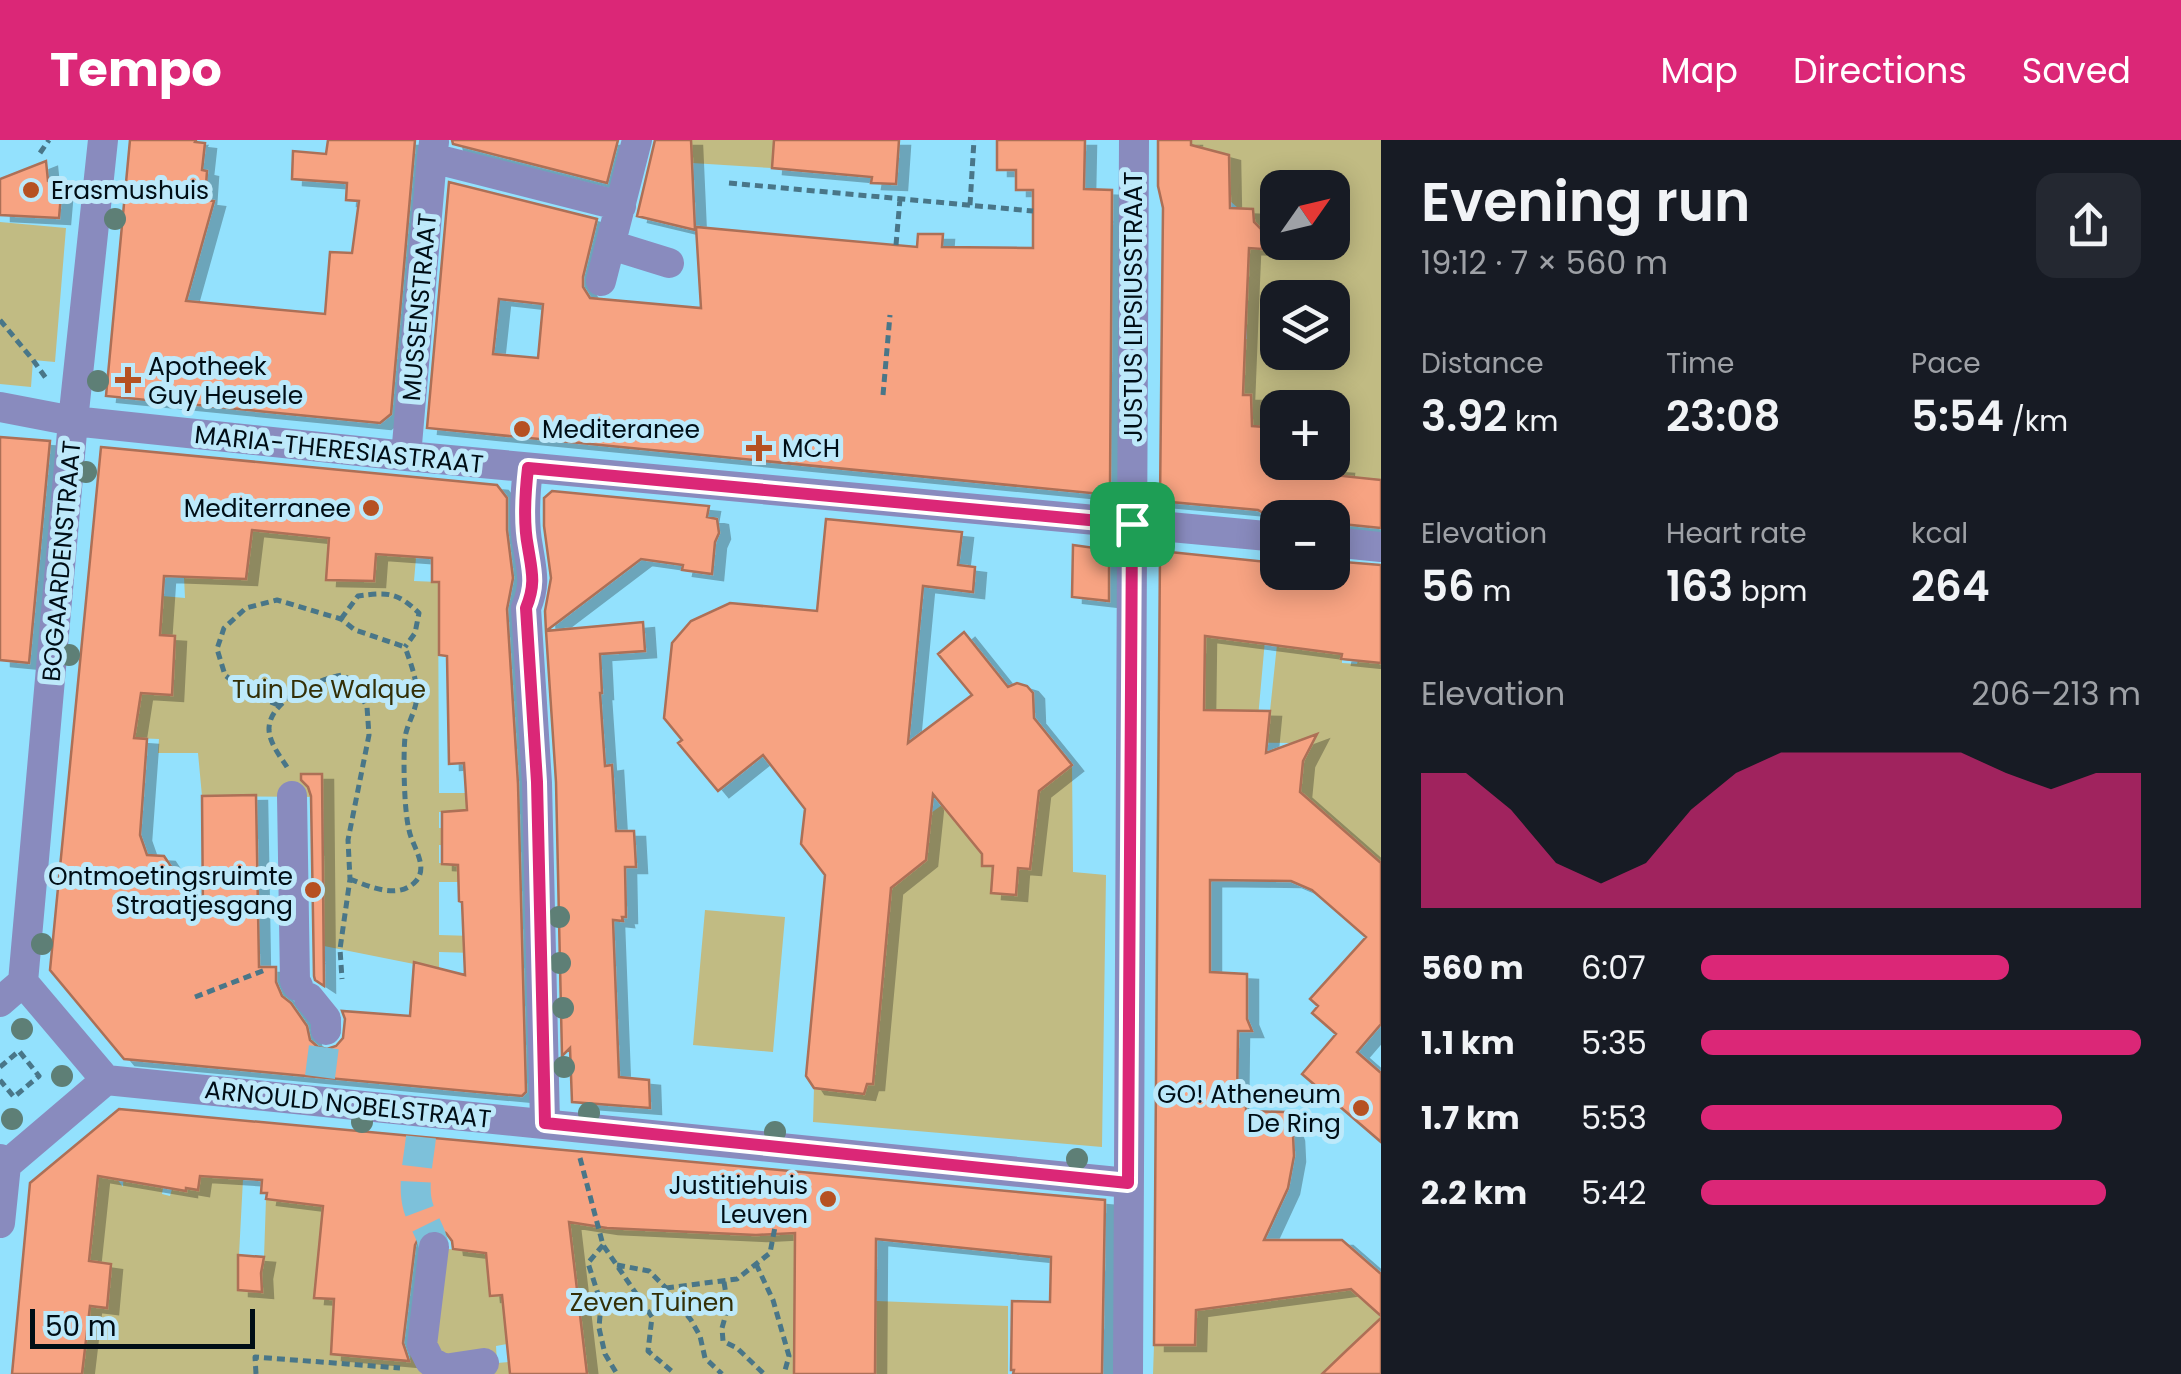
<!DOCTYPE html>
<html lang="en">
<head>
<meta charset="utf-8">
<style>
  :root { --surface:#171b24; --page:#242831; --text:#f1f3f6; --muted:#9ea1a6; --accent:#db2777 }
  body { margin:0; font-family:Poppins,sans-serif; background:var(--page); color:var(--text); height:100vh; display:flex; flex-direction:column; font-size:38px; white-space:nowrap }
  * { box-sizing:border-box; margin:0 }
  p { font-size:32px; color:var(--muted) }
  .icon { flex:none; width:55px; height:55px; fill:none; stroke:currentColor; stroke-width:2; stroke-linecap:round; stroke-linejoin:round }
  .map { position:relative; flex:1; overflow:hidden }
  .side { display:flex; flex-direction:column; background:var(--surface); width:800px }
  .side>* { flex:none }
  .needle { width:65px; rotate:56deg }
  .buttons { position:absolute; left:1260px; top:30px; display:grid; gap:20px }
  .buttons a { display:grid; place-items:center; width:90px; height:90px; border-radius:20px; background:var(--surface); box-shadow:0 5px 25px #0003; font-size:50px }
  .scale { position:absolute; left:30px; bottom:25px; width:225px; box-sizing:border-box; padding-left:10px; border:5px solid #000e16; border-top:0; font-size:28px; line-height:35px; white-space:nowrap; color:#000e16; -webkit-text-stroke:8px #bde9fa; paint-order:stroke }
  .pin { position:absolute; display:grid; place-items:center; width:85px; height:85px; color:#fff; margin:-42px; border-radius:20px; box-shadow:0 5px 15px #0006 }
  .round { display:grid; place-items:center; flex:none; width:105px; height:105px; border-radius:20px; background:var(--page) }
  .headline { display:flex; align-items:center; justify-content:space-between; height:170px; padding:0 40px }
  h1 { font-size:55px; font-weight:600; line-height:75px }
  .metrics { display:grid; grid-template-columns:repeat(3,1fr); gap:15px; height:170px; padding:10px 40px }
  .metrics div { display:grid; align-content:center }
  .metrics b { font-size:42px; font-weight:600 }
  .metrics small { font-size:28px; font-weight:400 }
  .metrics p { font-size:28px }
  .chart { height:280px; padding:20px 40px }
  .chart p { display:flex; justify-content:space-between }
  .chart svg { width:100%; height:180px; margin-top:10px; fill:var(--accent); opacity:.7 }
  ul { padding:0 40px; list-style:none; font-size:32px }
  li { display:grid; grid-template-columns:160px 120px 1fr; align-items:center; height:75px }
  li i { height:25px; border-radius:12px; background:var(--accent) }
  header { display:flex; align-items:center; gap:60px; box-sizing:border-box; height:140px; padding:0 50px; background:var(--accent); color:#fff }
  header strong { font-size:48px }
  nav { display:flex; gap:55px; margin-inline-start:auto; font-size:35px }
  main { display:flex; flex:1; min-height:0 }
  .map>svg:first-child { display:block }
</style>
</head>
<body>
<header>
<strong>Tempo</strong>
<nav><a>Map</a><a>Directions</a><a>Saved</a></nav>
</header>
<main>
<div class="map">
<svg width="1381" height="1234" viewBox="0 0 1381 1234">
  <defs>
    <filter id="shadow"><feDropShadow dx="11" dy="6" stdDeviation="0" flood-color="#0004"/></filter>
  </defs>
  <rect width="100%" height="100%" fill="#93e1fd"/>
  <path fill="#c1bb83" fill-rule="evenodd" d="M691,0H774L772,28L692,23Z
    M1191,0H1381V340L1342,337L1343,328L1315,326V323L1332,322V268H1278L1277,297L1252,300L1251,256L1243,255L1242,200L1247,199V180H1240L1232,108L1261,109L1265,101L1332,102V48H1278L1277,96V94H1233L1238,68L1213,46L1228,16L1191,5ZM1278,158H1332V212H1278Z
    M0,82L66,88L55,222L33,220L31,247L0,244Z
    M243,389L330,398L326,440L373,441L377,403L417,406L414,441L438,442L439,653H466L467,671L439,672V688L468,689L469,706L439,705V723L470,724L471,742H439V795L473,796V813L439,812V829L324,806L323,657L202,656L198,613H158L159,599L134,598L137,552L174,496L160,495L162,456L185,458L184,437L246,439L250,402Z
    M1198,482L1265,500L1257,589L1268,590L1278,495L1342,502V523L1357,524L1358,520L1381,523V723L1300,652L1303,621L1310,607L1296,603L1205,602L1258,571L1204,570V535Z
    M1072,625L1073,732L1106,735L1102,1007L813,982L814,948L864,954L867,944H873L891,748L926,720L931,673L942,665L982,714L983,726L1030,729L1037,673L1009,670Z
    M705,770L785,777L773,912L693,905Z
    M560,1010L607,1088L759,1094V1029L795,1031L794,1234H587Z
    M137,1013L134,1043L163,1048L162,1054L170,1056L172,1049L185,1051L186,1048L198,1050L201,1022L243,1039L239,1115L264,1117L266,1059L290,1062L291,1054L324,1056L316,1139L335,1141L332,1214L410,1221L421,1106L467,1111L495,1094L487,1121L490,1155H502L507,1204L496,1206L497,1223L509,1222L510,1234H82L85,1210L59,1163L107,1168L111,1124L88,1121L77,1052L108,1027L123,1047L124,1026Z
    M1354,1148L1381,1178L1321,1234H1153L1154,1205H1195L1196,1170Z
    M876,1161L1008,1166V1234H875Z"/>
  <path fill="#f7a382" stroke="#ad6f57" stroke-width="2.5" fill-rule="evenodd" filter="url(#shadow)" d="M130,0H196L195,2L205,3L202,30L207,31L205,60L214,61L186,161L325,174L330,112L352,113L359,61L346,60L347,43L292,39L293,11L326,14L328,0H415L391,274L380,283L106,256Z
    M452,0H618L607,43L453,4Z
    M655,0H691L695,90L637,76Z
    M774,0H899L896,44L871,43L872,37L772,28Z
    M997,0H1085L1084,49L1112,50L1110,346L1101,354L427,288L449,42L597,79L583,137V147L590,158L701,168L696,87L917,107L918,94H943L942,107L1033,108V50H1016V30H997ZM499,159L543,164L538,218L493,214Z
    M1158,0H1191V5L1229,15L1230,68L1253,69L1254,82L1261,89L1262,109L1249,108L1246,179L1243,255H1251L1252,286L1278,288V322H1315V326L1343,328L1342,336L1381,340V388L1332,383V378H1272L1258,370L1160,361L1163,68L1158,46Z
    M46,21L48,41L62,43L59,78L0,75V39Z
    M0,297L50,301L29,523L0,520Z
    M101,307L497,345L507,358V390L513,438L507,469L518,644L526,952L522,956L124,919L50,830ZM252,390L329,398L326,440L374,441L376,414L432,418V442H439V515L447,516L449,624L464,623L467,670L442,672V724L458,725L459,761L462,762L465,835L414,822L410,876L342,871L345,879L343,898L336,906L327,909L318,907L310,900L307,886L291,863L282,856L276,842V827H259L256,655L202,656L203,775L164,716L147,715L140,695L147,599L134,598L141,553L172,555L175,496L160,495L164,436L246,439Z
    M552,351L709,366L707,377L717,379L719,393L715,402L712,434L682,430L683,425L641,419L546,491L545,471L551,438L544,386V358Z
    M826,379L962,392L958,425L975,427L973,452L923,446L908,603L972,555L938,514L964,492L1008,547L1017,543L1027,546L1033,553L1034,578L1072,625L1039,651L1030,729L1018,728L1016,755L991,753L993,726H982V714L933,654L926,720L891,748L873,944H867L864,954L814,948L806,936L825,735L801,704L805,669L763,615L718,651L678,603L682,600L664,578L672,503L691,481L730,463L817,471Z
    M1073,405L1109,410V461L1072,457Z
    M1160,411L1278,423V432H1332V421L1381,425V523L1341,519L1342,514L1205,496L1204,570L1270,571L1266,613L1317,594L1303,621L1300,652L1381,723V884L1357,912L1381,933V1002L1302,934L1336,894L1312,873L1318,866L1310,859L1366,797L1312,750L1291,741L1210,740V832L1247,834V879L1252,891H1238L1237,966H1246V971L1285,972L1293,995L1294,1016L1288,1048L1264,1100H1342L1381,1134V1176L1351,1149L1196,1170L1195,1205H1154Z
    M643,482L645,511L600,514L602,553H600L605,626L612,625L616,691H634L636,727H625L626,777H622L623,781L613,780L619,937L649,940L650,968L572,962L570,908L562,916L556,642L546,491Z
    M301,634H322L324,846L315,840L314,836L311,656L308,647L301,640Z
    M119,969L1105,1060L1102,1234H1013L1014,1230H1011L1012,1161L1050,1162L1051,1117L876,1099L875,1234H794L795,1093L756,1095L607,1088L569,1082L587,1234H510L502,1155L490,1156L486,1113L453,1109L452,1101L446,1093L435,1088L428,1089L420,1095L415,1105L403,1203L409,1221L331,1214L334,1159L314,1158L323,1066L266,1059L267,1053H261L262,1040L200,1036L198,1050L186,1048V1051L98,1036L89,1121L111,1124L107,1168L90,1166L82,1234H12L30,1043Z
    M238,1115L264,1117L261,1133L262,1152L238,1150Z
    M1381,1178V1234H1322L1347,1210Z"/>
  <g fill="none" stroke-linecap="round" stroke-linejoin="round">
    <path stroke="#7dc1da" stroke-width="30" stroke-dasharray="30 15" stroke-linecap="butt" d="M320,937L326,890
      M421,997C419,1017 413,1042 417,1062C420,1078 431,1090 434,1107"/>
    <path stroke="#497688" stroke-width="5" stroke-dasharray="8 5" stroke-linecap="butt" d="M40,13L49,0
      M729,43L1033,71
      M970,65L974,0
      M896,105L900,59
      M0,180L33,220L48,241
      M883,255L890,175
      M341,479L358,456C388,452 397,452 419,473L415,493L405,507
      M278,565L243,550L225,535L217,509L224,488L246,468L277,460L341,479L355,490L405,507
      M287,627C280,616 270,604 269,590C268,560 318,539 343,535L355,544L367,567L369,595L348,700L350,739L340,809L342,839
      M350,739C370,747 399,760 416,741C429,726 412,706 409,690C404,670 403,617 405,597C408,581 418,568 417,552C416,537 410,521 405,507
      M195,857L265,830
      M0,927L19,911L39,936L14,957L0,940
      M580,1018L603,1105L652,1177L648,1211L675,1234
      M603,1105L588,1123L601,1163L599,1188L605,1214L617,1234
      M756,1124L773,1160L789,1216L784,1234
      M617,1125L649,1131L666,1148L691,1180L700,1196L705,1218L722,1234
      M724,1142L728,1167L722,1188L723,1201L737,1208L764,1234
      M666,1148L737,1139L770,1113L775,1087
      M256,1234L255,1217L400,1228"/>
    <path stroke="#898bbe" stroke-width="30" d="M434,2L432,18L621,66
      M611,105L669,123
      M601,141L637,0
      M0,267L73,281L406,316L1278,397
      M406,316L432,18
      M528,328C525,354 523,382 528,407C532,432 536,444 526,468L537,643L545,983
      M1332,402L1381,407
      M292,656L295,841L298,846
      M23,842L73,281L103,0
      M309,858L326,879V890
      M0,862L23,842
      M106,940L1128,1043
      M0,1019L6,1025L106,940L23,842
      M0,1083L6,1025
      M434,1107L422,1205L430,1221L444,1229L484,1223
      M1128,1234L1134,0"/>
  </g>
  <g fill="#5e7f76">
    <circle cx="115" cy="79" r="11"/>
    <circle cx="98" cy="241" r="11"/>
    <circle cx="86" cy="332" r="11"/>
    <circle cx="69" cy="515" r="11"/>
    <circle cx="559" cy="777" r="11"/>
    <circle cx="42" cy="804" r="11"/>
    <circle cx="560" cy="823" r="11"/>
    <circle cx="563" cy="868" r="11"/>
    <circle cx="22" cy="889" r="11"/>
    <circle cx="564" cy="927" r="11"/>
    <circle cx="62" cy="936" r="11"/>
    <circle cx="589" cy="973" r="11"/>
    <circle cx="12" cy="979" r="11"/>
    <circle cx="362" cy="982" r="11"/>
    <circle cx="775" cy="992" r="11"/>
    <circle cx="1077" cy="1019" r="11"/>
  </g>
  <g fill="none" stroke-linecap="round" stroke-linejoin="round">
    <defs>
      <path id="route" d="M528,328L1132,384L1128,1043L545,983L537,642L526,468C536,444 532,432 528,407C523,382 525,354 528,328Z"/>
    </defs>
    <use href="#route" stroke="#fff" stroke-width="20"/>
    <use href="#route" stroke="#db2777" stroke-width="12"/>
  </g>
  <g fill="#b65122" stroke="#bde9fa" stroke-width="4">
    <circle cx="31" cy="50" r="10"/>
    <path d="M123 225h10v10h10v10h-10v10h-10v-10h-10v-10h10z"/>
    <circle cx="522" cy="289" r="10"/>
    <path d="M754 293h10v10h10v10h-10v10h-10v-10h-10v-10h10z"/>
    <circle cx="371" cy="368" r="10"/>
    <circle cx="313" cy="750" r="10"/>
    <circle cx="1361" cy="968" r="10"/>
    <circle cx="828" cy="1059" r="10"/>
  </g>
  <g text-anchor="middle" stroke-width="10" stroke-linejoin="round" paint-order="stroke">
    <g font-size="25" fill="#000e16" stroke="#bde9fa" text-anchor="start">
      <text x="51" y="59">Erasmushuis</text>
      <text x="148" y="235">Apotheek<tspan x="148" dy="29">Guy Heusele</tspan></text>
      <text x="542" y="298">Mediteranee</text>
      <text x="782" y="317">MCH</text>
      <text x="351" y="377" text-anchor="end">Mediterranee</text>
      <text x="293" y="745" text-anchor="end">Ontmoetingsruimte<tspan x="293" dy="29">Straatjesgang</tspan></text>
      <text x="1341" y="963" text-anchor="end">GO! Atheneum<tspan x="1341" dy="29">De Ring</tspan></text>
      <text x="808" y="1054" text-anchor="end">Justitiehuis<tspan x="808" dy="29">Leuven</tspan></text>
    </g>
    <g font-size="25" fill="#000e16" stroke="#bde9fa">
      <text transform="translate(419 167) rotate(-85)" y="9">MUSSENSTRAAT</text>
      <text transform="translate(1133 167) rotate(-90)" y="9">JUSTUS LIPSIUSSTRAAT</text>
      <text transform="translate(339 309) rotate(6)" y="9">MARIA-THERESIASTRAAT</text>
      <text transform="translate(61 421) rotate(-85)" y="9">BOGAARDENSTRAAT</text>
      <text transform="translate(348 964) rotate(6)" y="9">ARNOULD NOBELSTRAAT</text>
    </g>
    <g font-size="25" fill="#332f07" stroke="#bde9fa">
      <text x="329" y="558">Tuin De Walque</text>
      <text x="652" y="1171">Zeven Tuinen</text>
    </g>
  </g>
</svg>
<div class="buttons">
<a><svg class="needle" viewBox="-14 -14 28 28"><path d="M0-13l5 13h-10z" fill="#e53935"/><path d="M0 13l5-13h-10z" fill="#9ea1a6"/></svg></a>
<a><svg class="icon" aria-label="layers" viewBox="0 0 24 24"><path d="M12 4l9 5-9 5-9-5zM3 14l9 5 9-5"/></svg></a>
<a>+</a>
<a>−</a>
</div>
<div class="scale">50 m</div>
<div class="pin" style="left:1132px;top:384px;background:#1e9e55"><svg class="icon" aria-label="arrive" viewBox="0 0 24 24"><path d="M6 21V4h12l-3 4 3 4H6"/></svg></div>
</div>
<section class="side">
<div class="headline"><div><h1>Evening run</h1><p>19:12 · 7 × 560 m</p></div><a class="round"><svg class="icon" aria-label="share" viewBox="0 0 24 24"><path d="M12 15V3M7 8l5-5 5 5M5 13v7h14v-7"/></svg></a></div>
<div class="metrics">
<div><p>Distance</p><b>3.92<small> km</small></b></div>
<div><p>Time</p><b>23:08</b></div>
<div><p>Pace</p><b>5:54<small> /km</small></b></div>
</div>
<div class="metrics">
<div><p>Elevation</p><b>56<small> m</small></b></div>
<div><p>Heart rate</p><b>163<small> bpm</small></b></div>
<div><p>kcal</p><b>264</b></div>
</div>
<div class="chart"><p><span>Elevation</span>206–213 m</p>
<svg viewBox="0 0 160 44" preserveAspectRatio="none"><path d="M0 44V11L10 11L20 20L30 33L40 38L50 33L60 20L70 11L80 6L90 6L100 6L110 6L120 6L130 11L140 15L150 11L160 11V44z"/></svg>
</div>
<ul>
<li><b>560 m</b>6:07<i style="width:70%"></i></li>
<li><b>1.1 km</b>5:35<i style="width:100%"></i></li>
<li><b>1.7 km</b>5:53<i style="width:82%"></i></li>
<li><b>2.2 km</b>5:42<i style="width:92%"></i></li>
</ul>
</section>
</main>
</body>
</html>
